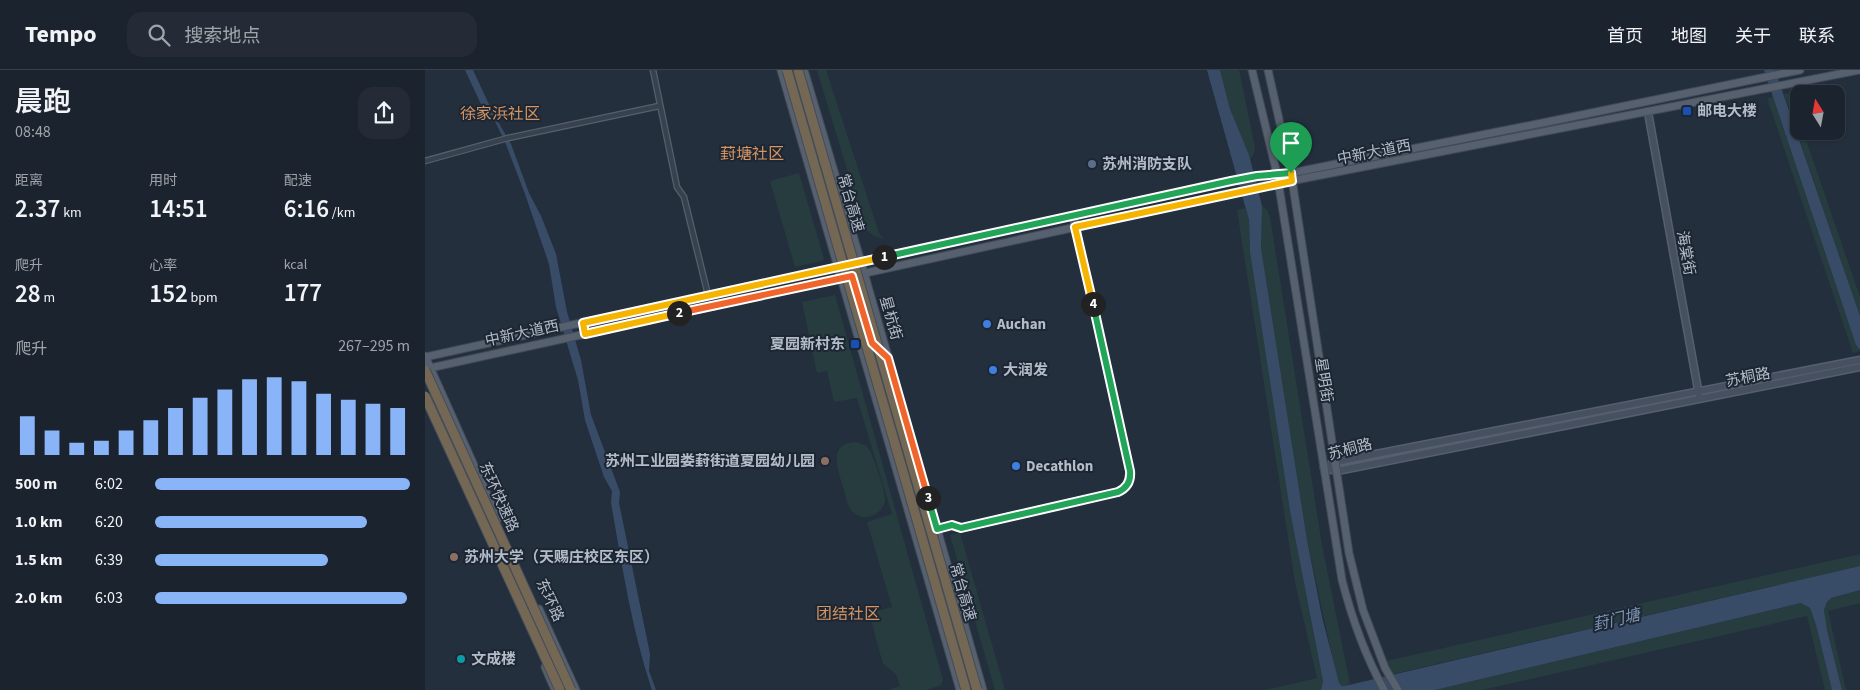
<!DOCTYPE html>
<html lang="zh">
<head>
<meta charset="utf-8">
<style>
  :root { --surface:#1b232e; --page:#242b36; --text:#f1f3f6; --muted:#a0a4aa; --line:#39404a; --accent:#8ab4f8 }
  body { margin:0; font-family:"Source Sans 3","Noto Sans SC",sans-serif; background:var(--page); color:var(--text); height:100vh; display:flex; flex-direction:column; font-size:19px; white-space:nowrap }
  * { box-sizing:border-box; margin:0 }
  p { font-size:16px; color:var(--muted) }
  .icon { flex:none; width:28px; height:28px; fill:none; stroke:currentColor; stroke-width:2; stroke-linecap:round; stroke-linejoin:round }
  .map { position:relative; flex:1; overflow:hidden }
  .side { display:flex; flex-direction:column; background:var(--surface); width:425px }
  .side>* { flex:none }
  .needle { width:32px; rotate:349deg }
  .tools { position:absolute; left:1365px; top:15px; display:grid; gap:10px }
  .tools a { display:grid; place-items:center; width:55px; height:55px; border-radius:10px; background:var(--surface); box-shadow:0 1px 4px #0004,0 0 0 1px var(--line); font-size:25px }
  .pin { position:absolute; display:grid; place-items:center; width:42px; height:42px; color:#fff; margin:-51px -21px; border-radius:50% 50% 50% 0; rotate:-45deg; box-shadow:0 0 5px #0007 }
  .pin .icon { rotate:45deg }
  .km { position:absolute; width:25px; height:25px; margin:-12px; border-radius:50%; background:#222; color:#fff; font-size:14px; line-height:25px; text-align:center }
  .round { display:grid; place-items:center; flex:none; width:52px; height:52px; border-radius:15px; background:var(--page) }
  .summary { display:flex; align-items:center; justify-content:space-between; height:85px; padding:0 15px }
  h1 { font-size:28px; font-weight:600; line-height:38px }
  .metrics { display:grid; grid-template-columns:repeat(3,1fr); gap:8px; height:85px; padding:5px 15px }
  .metrics div { display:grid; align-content:center }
  .metrics b { font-size:25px; font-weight:600 }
  .metrics small { font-size:14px; font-weight:400 }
  .metrics p { font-size:14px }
  .chart { height:140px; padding:10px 15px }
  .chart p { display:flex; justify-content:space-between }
  .chart svg { width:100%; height:90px; margin-top:5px; stroke:var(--accent); stroke-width:6 }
  ul { padding:0 15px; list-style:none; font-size:16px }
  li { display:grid; grid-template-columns:80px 60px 1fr; align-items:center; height:38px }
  li i { height:12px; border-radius:6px; background:var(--accent) }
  header { display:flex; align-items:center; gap:30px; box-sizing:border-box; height:70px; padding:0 25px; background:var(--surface); border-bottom:1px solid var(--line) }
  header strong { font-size:24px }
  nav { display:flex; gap:28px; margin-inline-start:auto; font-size:18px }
  .search { width:350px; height:45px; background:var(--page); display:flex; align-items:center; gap:12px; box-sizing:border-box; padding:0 18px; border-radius:15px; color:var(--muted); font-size:19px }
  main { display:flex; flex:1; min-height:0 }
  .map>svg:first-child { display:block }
</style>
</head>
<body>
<header>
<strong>Tempo</strong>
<div class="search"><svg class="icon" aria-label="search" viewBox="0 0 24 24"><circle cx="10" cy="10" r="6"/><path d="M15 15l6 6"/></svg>搜索地点</div>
<nav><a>首页</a><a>地图</a><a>关于</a><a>联系</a></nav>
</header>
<main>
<section class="side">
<div class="summary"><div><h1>晨跑</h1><p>08:48</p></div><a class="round"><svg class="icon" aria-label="share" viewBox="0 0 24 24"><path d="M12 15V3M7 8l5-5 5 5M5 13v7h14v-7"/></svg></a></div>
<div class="metrics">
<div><p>距离</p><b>2.37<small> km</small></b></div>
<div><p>用时</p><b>14:51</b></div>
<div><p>配速</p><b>6:16<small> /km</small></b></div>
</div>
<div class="metrics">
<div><p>爬升</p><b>28<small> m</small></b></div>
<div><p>心率</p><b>152<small> bpm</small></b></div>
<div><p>kcal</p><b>177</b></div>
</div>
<div class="chart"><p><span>爬升</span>267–295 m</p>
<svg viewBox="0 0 160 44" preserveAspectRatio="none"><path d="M5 44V25M15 44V32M25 44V38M35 44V37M45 44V32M55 44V27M65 44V21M75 44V16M85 44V12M95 44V7M105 44V6M115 44V8M125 44V14M135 44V17M145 44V19M155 44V21"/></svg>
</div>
<ul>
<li><b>500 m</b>6:02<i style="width:100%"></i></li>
<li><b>1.0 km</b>6:20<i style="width:83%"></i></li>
<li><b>1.5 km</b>6:39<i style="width:68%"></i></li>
<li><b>2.0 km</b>6:03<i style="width:99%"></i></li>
</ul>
</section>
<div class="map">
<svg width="1435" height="620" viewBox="0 0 1435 620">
  <rect width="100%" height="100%" fill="#242f3e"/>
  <path fill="#263c3f" d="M392,0H401L454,163L459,169L449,166L440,159Z
    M795,0H814L830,77L829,83L825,90L805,39Z
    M1365,23L1374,50V61H1378L1435,227V246L1359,24Z
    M1348,27L1431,275L1435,281L1428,283L1342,28Z
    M374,103L399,189L397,191L370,197L345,111Z
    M837,136L842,140L845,147L897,475L925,614L917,616L914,613L912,608L882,470L836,178Z
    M820,138L824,150L825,182L865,441L898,611L896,620H841L892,608L870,512L812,140Z
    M410,225L518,610L516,615L501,620H464L475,616L471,604L458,594L444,543L467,537L442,452L467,444L432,328L409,332L402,301L392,303L377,232Z
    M431,372L441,376L445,381C450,390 460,420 460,429C460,437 453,444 446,446C440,448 433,447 428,442C422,437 421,425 418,417C413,400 402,373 431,372Z
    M535,463L580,620H570L525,465Z
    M1435,484V496L964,605L961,591Z
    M1435,520V533L1403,541L1421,620H1417L1402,560L1399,540L1402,532L1406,528Z
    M1376,533L1385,538L1391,555L1407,620H1400L1382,546L1057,620H1010Z"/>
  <path fill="#394c67" d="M40,0H48L68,43L86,74L104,123L116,146L131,184L142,242L156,290L166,345L195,422L194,433L225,584L224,601L231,620H227C207,561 197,495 186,433L187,421L179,407L160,350L153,310L131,237L124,194L100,124L80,72L67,45H61Z
    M782,0H795L805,39L824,85L837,136L836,178L882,470L897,547L914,613L917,616L924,615L1435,496V520L1406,528L1402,532L1399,540L1402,560L1417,620H1407L1391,555L1385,538L1376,533L1010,620H896L898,611L865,441L825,182L824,150Z
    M1339,0H1350L1435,246V280L1431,275Z"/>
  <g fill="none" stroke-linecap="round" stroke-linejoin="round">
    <defs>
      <path id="street" d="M228,0L252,117L259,127L283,225
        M0,91L83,68L234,36"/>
      <path id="secondary" d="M1223,42L1274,325
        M899,398L910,392L1435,290
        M899,398L912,401L1435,297
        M512,459L527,455L536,458L693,422L699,418L703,413L705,401L648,146"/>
      <path id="primary" d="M356,0L535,620
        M379,0L436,192L558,620
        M827,0L852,104L917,510C927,549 940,585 959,620
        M843,0L866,103L924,483L938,540L960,598
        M391,102L399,107L424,195L427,197
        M424,204L427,205L447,273L454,280
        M0,286L73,449
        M0,287L806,111L866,103L1117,53L1375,0
        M0,299L835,117L1435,0
        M114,539L151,620
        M120,597L130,620"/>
    </defs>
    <use href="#street" stroke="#565f6c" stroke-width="7"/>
    <use href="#secondary" stroke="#565f6c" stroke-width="9"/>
    <use href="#primary" stroke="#414a57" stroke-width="9"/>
    <use href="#street" stroke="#38414e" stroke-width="4.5"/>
    <use href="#secondary" stroke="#465061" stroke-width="6"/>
    <use href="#primary" stroke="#56606e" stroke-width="7"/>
    <defs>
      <path id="primary-bridge" d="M960,598L973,620"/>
      <path id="highway-bridge" d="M362,0L541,620
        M373,0L552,620
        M0,300L146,620
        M0,326L135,620"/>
    </defs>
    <use href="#primary-bridge" stroke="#414a57" stroke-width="9" stroke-linecap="butt"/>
    <use href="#highway-bridge" stroke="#434c59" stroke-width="11" stroke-linecap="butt"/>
    <use href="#primary-bridge" stroke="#56606e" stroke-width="7"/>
    <use href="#highway-bridge" stroke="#746855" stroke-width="9"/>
  </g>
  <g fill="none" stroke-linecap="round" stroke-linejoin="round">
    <defs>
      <path id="split-1" d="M459,187L806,111L832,106L866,103"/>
      <path id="split-2" d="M254,243L160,264L158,253L459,187"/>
      <path id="split-3" d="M254,243L427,206L447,273L463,288L503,428"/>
      <path id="split-4" d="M503,428L512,459L527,455L536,458L693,422C702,418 706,411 705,401L668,234"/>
      <path id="split-5" d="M668,234L650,157L867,111L866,103"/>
    </defs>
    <use href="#split-1" stroke="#fff" stroke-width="10"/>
    <use href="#split-2" stroke="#fff" stroke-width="10"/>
    <use href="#split-3" stroke="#fff" stroke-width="10"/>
    <use href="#split-4" stroke="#fff" stroke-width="10"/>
    <use href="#split-5" stroke="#fff" stroke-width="10"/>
    <use href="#split-1" stroke="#22a559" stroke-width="6"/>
    <use href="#split-2" stroke="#f5b400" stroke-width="6"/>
    <use href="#split-3" stroke="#f0652b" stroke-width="6"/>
    <use href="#split-4" stroke="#22a559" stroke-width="6"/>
    <use href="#split-5" stroke="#f5b400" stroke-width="6"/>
  </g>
  <g fill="#1a4fb4" stroke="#1d2633" stroke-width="2">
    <rect x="1257" y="36" width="10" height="10" rx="2.5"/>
    <rect x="425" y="269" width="10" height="10" rx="2.5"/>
  </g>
  <circle fill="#5c6f8a" stroke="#1d2633" stroke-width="2" cx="667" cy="94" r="5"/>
  <g fill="#3f7fe0" stroke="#1d2633" stroke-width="2">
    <circle cx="562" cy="254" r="5"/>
    <circle cx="568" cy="300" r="5"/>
    <circle cx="591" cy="396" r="5"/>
  </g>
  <g fill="#8d6e63" stroke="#1d2633" stroke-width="2">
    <circle cx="400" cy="391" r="5"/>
    <circle cx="29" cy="487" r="5"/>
  </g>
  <circle fill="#0f9aa8" stroke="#1d2633" stroke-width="2" cx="36" cy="589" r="5"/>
  <g text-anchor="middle" stroke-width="4" stroke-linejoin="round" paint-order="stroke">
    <g font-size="15" font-weight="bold" fill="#b4bcc9" stroke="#1d2633" text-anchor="start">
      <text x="1272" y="46">邮电大楼</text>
      <text x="677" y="99">苏州消防支队</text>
      <text x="572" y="259">Auchan</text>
      <text x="420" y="279" text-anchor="end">夏园新村东</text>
      <text x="578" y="305">大润发</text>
      <text x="390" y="396" text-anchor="end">苏州工业园娄葑街道夏园幼儿园</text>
      <text x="601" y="401">Decathlon</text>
      <text x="39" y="492">苏州大学（天赐庄校区东区）</text>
      <text x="46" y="594">文成楼</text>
    </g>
    <g font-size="15" fill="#b4bcc9" stroke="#1d2633">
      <text transform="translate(949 82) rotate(-11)" y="5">中新大道西</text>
      <text transform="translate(426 133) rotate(74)" y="5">常台高速</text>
      <text transform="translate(1261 183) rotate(80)" y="5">海棠街</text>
      <text transform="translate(466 248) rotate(74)" y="5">星杭街</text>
      <text transform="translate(97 263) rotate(-12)" y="5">中新大道西</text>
      <text transform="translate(1323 307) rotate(-11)" y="5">苏桐路</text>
      <text transform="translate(899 310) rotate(81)" y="5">星明街</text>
      <text transform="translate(925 379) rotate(-15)" y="5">苏桐路</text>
      <text transform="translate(74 427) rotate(66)" y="5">东环快速路</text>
      <text transform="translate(538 522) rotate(74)" y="5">常台高速</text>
      <text transform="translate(125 530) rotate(65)" y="5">东环路</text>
    </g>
    <g font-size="16" fill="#d59563" stroke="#1d2633">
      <text x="75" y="49">徐家浜社区</text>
      <text x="327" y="89">葑塘社区</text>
      <text x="423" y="549">团结社区</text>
    </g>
    <g font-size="16" font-style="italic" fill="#7c92b1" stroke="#1d2633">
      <text transform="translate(1191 549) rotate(-13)" y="6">葑门塘</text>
    </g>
  </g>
</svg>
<div class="tools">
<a><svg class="needle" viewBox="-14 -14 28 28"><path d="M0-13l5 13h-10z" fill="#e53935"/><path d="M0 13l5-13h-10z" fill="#a0a4aa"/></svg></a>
</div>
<div class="pin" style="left:866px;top:103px;background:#1e9e55"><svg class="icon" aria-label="arrive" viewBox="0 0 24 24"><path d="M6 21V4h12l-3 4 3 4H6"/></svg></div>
<b class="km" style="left:459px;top:187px">1</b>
<b class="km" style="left:254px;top:243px">2</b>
<b class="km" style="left:503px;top:428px">3</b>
<b class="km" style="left:668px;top:234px">4</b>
</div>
</main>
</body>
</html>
